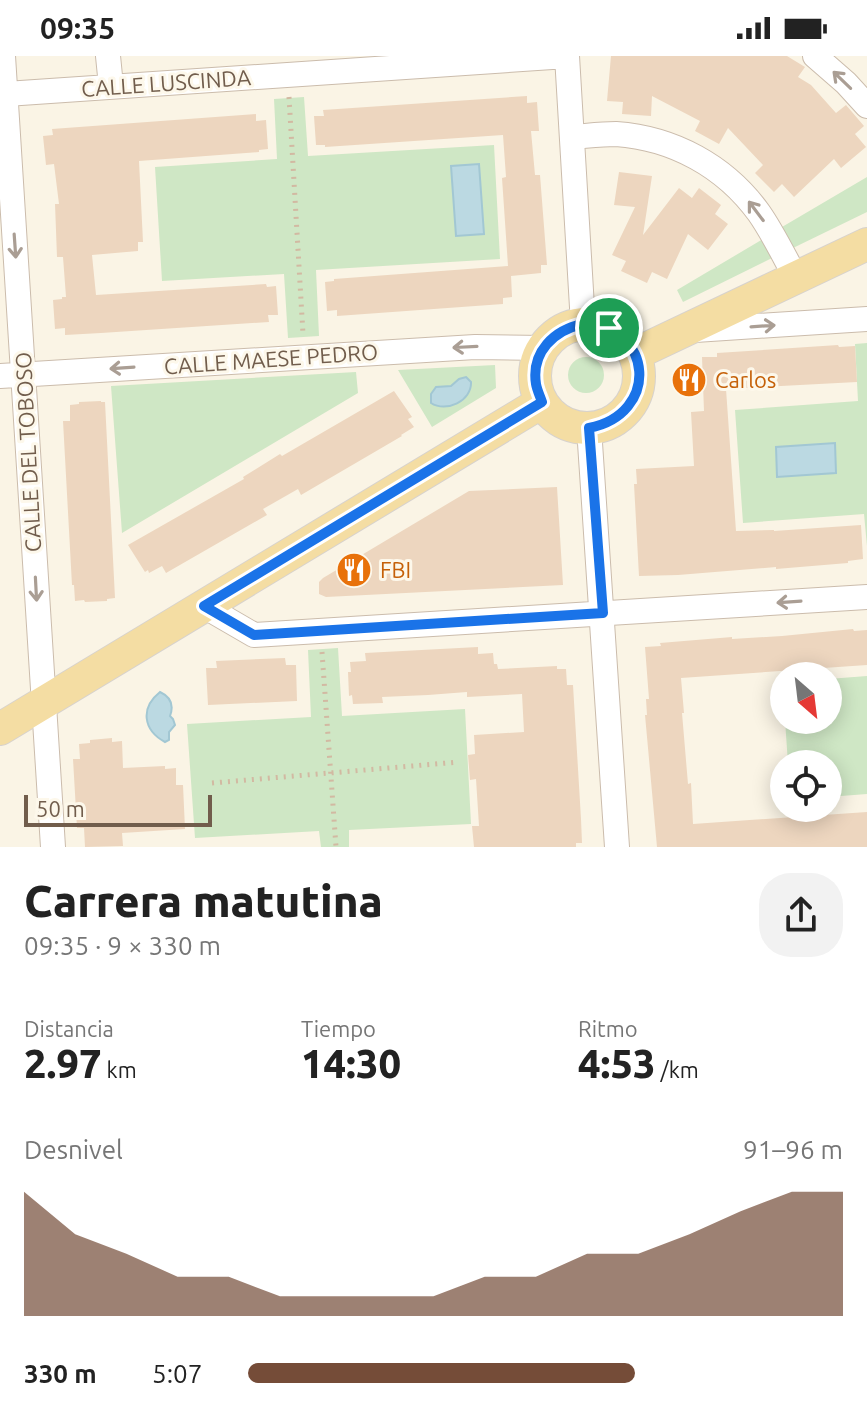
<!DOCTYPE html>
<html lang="es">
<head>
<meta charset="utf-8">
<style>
  :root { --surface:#fff; --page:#f2f2f2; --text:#222; --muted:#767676; --accent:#754c38 }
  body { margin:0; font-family:Ubuntu,sans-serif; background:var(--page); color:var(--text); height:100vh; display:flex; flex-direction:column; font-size:30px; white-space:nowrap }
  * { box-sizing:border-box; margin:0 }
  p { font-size:26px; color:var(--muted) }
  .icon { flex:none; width:44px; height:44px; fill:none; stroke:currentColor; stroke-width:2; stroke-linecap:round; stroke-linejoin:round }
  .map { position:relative; height:791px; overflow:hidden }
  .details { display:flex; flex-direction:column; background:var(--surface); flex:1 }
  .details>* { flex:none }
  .needle { width:52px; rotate:152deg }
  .controls { position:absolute; left:770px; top:606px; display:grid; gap:16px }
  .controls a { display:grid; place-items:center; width:72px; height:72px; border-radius:50%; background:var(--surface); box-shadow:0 4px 20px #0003; font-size:40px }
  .scale { position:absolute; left:24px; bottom:20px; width:188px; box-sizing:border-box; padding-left:8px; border:4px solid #715d4c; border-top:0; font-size:22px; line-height:28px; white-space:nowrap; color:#715d4c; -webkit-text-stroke:6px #fdf8eb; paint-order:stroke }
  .pin { position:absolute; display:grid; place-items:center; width:68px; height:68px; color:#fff; margin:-34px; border:4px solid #fff; border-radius:50%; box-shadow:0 2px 8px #0007 }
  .round { display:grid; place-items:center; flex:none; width:84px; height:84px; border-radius:32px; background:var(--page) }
  .head { display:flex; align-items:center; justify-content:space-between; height:136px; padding:0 24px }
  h1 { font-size:44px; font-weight:800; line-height:60px }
  .figures { display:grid; grid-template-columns:repeat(3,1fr); gap:12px; height:136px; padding:8px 24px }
  .figures div { display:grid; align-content:center }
  .figures b { font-size:40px; font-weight:800 }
  .figures small { font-size:22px; font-weight:400 }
  .figures p { font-size:22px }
  .chart { height:224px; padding:16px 24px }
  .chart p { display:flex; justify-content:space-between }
  .chart svg { width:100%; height:144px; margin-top:8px; fill:var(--accent); opacity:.7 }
  ul { padding:0 24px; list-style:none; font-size:26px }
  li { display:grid; grid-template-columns:128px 96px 1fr; align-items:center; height:60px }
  li i { height:20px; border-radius:10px; background:var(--accent) }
  .status { display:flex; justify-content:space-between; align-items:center; height:56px; padding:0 40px; background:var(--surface); direction:ltr }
  .status svg { height:22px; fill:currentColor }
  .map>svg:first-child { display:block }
</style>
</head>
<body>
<div class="status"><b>09:35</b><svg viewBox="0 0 49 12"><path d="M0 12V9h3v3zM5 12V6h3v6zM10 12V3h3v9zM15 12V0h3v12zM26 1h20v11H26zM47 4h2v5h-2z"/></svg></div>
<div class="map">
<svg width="867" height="791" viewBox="0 0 867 791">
  <rect width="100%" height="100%" fill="#faf4e5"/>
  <path fill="#cfe7c5" d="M304,41L308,100L494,89L500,203L316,214L319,280L288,282L284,218L162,225L155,111L277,103L274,43Z
    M867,121V156L793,192L782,171Z
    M763,183L772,202L683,246L677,234Z
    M867,287V490L864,458L743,467L735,354L858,345L855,288Z
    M568 319a18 18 0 1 1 36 0a18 18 0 1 1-36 0Z
    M495,309L496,332L432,371L398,314Z
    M356,316L358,337L122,477L111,330Z
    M338,592L342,660L465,653L471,768L349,774V791H321L319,775L195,782L187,668L311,661L308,594Z
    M867,620V738L828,741V708H788L785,664H828V623Z"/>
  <path fill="#bbd9e2" stroke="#a2c7d3" stroke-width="2" d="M479,108L484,178L456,180L451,110Z
    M466,321L471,326C472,345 446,357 431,347V338L436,331L451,330L459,323Z
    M835,387L836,417L777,421L776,391Z
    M160,636C171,641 174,649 170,660L173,663L175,669L169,676V684L165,686C143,674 140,652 160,636Z"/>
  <path fill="#edd6bf" d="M611,0H787L805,11L798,21L811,29L836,57L846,49L864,70L855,78L866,91L841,112L834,103L794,141L782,128L774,136L755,117L763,109L728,72L719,88L695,75L700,65L652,40L651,60L622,58L623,46L607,45Z
    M527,40V47L537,46L539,75H531L535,119H540L547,209H541V217L511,220L512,241L503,242V248L337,260V254L327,255L325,226L334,225V223L508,210L502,122L506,121L503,79L325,91V89H316L314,60H324L323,54Z
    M256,58V65L266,64L268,93L259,94V96L139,105L143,186H138V195L92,199L96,239L266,228L267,231L276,230L278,259H268L269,266L101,277L65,279V272L55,273L53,244L62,243V241H66L63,201H57L55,148H59L54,108L46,109L43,80L53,79L52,73Z
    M619,116L652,120L643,179L679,132L692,142L699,132L721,149L715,158L728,168L708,194L688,178L667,223L652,216L647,227L621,215L626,205L612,199L635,151L614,149Z
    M838,289L839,291L855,290L857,326L726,333L736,475L774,474V475L861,469L863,503L848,505V507L776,513V511L678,519L639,520L634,428H637L636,413L694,410L691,356L704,355L702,301H717V297Z
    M394,335L412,361L408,363L414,371L401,379L402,380L301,439L298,433L263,453L267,459L166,517L162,510L149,517L148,514L145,516L128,489L244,423L243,421L280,398L282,400Z
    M101,345V346H105L115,542L107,543V545L85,546L84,544L75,545L74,529H72L63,365H70V349L79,348V346Z
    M557,431L563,529L326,541L319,538V526L323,522L469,435Z
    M853,573L854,575L867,574V609L681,622L684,657H682L688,728L691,727L693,768L867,756V791H657L645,659H647L646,643H649L645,591L661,590L660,587L732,581V583L782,580Z
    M478,591V598L493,597L494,608H497L498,613L557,610V613H566L567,629H573L581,763L582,787H576V791H474L472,770H479L476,723L470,724L468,699L475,698L474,679L524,676L522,638L467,641V636L428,639L382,641L383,647L353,648L352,639L349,640L348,616H351L350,606L366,605L365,597Z
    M285,602L286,609H296L297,645L208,649L206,612H217L216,605Z
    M112,682V686L122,685L123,712L165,710V713L176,712V729H183L185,773L122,777L123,790L85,791L84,772H77L73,703H80L79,688L90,687V684Z"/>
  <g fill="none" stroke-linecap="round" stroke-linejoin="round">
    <defs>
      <path id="minor" d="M3,0L53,791
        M108,0L111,30
        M567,0L583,268
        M815,0L846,27L867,50
        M6,38L567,0
        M572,81C586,80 601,78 616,78C673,82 725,110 759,157C773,177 784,200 796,222
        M695,274L867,263
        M0,320L475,291L543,292
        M589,372L617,791
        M204,550L254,579L867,541"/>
      <path id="major" d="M535 320a52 52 0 1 1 104 0a52 52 0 1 1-104 0Z
        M635,298L867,188
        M0,673L542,346"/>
    </defs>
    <use href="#minor" stroke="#cbbcac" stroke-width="26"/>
    <use href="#major" stroke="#d7d2cd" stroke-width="34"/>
    <path stroke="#d2b9a2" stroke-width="5" stroke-dasharray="2 6" stroke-linecap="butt" d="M289,41L303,278
      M322,596L336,791
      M212,727L459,706"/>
    <use href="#minor" stroke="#fff" stroke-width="24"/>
    <use href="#major" stroke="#f4dda3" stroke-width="32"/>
  </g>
  <defs><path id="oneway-shaft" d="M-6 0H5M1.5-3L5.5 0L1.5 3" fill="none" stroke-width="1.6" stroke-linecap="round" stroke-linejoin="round" transform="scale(2)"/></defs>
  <g stroke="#aa9e94">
    <use href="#oneway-shaft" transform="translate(842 24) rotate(-136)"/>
    <use href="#oneway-shaft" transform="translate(756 155) rotate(-127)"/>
    <use href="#oneway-shaft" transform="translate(15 190) rotate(86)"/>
    <use href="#oneway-shaft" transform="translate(763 270) rotate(-4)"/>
    <use href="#oneway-shaft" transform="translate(465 291) rotate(177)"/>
    <use href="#oneway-shaft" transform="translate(122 312) rotate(176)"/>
    <use href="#oneway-shaft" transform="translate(36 533) rotate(87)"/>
    <use href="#oneway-shaft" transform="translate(789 546) rotate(176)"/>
  </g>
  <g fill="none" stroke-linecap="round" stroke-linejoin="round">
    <defs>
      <path id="route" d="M583,268C654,270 660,358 589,372L603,557L254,579L204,550L542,346C540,340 537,334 536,328C531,296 554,274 583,268Z"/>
    </defs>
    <use href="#route" stroke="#fff" stroke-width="16"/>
    <use href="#route" stroke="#1a73e8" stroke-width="10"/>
  </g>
  <defs>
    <symbol id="restaurant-disc" viewBox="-11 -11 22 22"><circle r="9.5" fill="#e8710a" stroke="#fdf8eb"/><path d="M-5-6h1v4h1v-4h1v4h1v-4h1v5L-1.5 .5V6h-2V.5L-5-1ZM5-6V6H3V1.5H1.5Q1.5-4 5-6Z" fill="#fff"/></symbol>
  </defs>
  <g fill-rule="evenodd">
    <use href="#restaurant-disc" x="669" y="304" width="40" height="40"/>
    <use href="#restaurant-disc" x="334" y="494" width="40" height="40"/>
  </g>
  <g text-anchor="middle" stroke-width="6" stroke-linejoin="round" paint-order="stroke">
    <g font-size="22" fill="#715d4c" stroke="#fdf8eb">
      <text transform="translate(166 27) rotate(-4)" y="8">CALLE LUSCINDA</text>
      <text transform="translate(271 303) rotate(-4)" y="8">CALLE MAESE PEDRO</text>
      <text transform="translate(28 396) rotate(-93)" y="8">CALLE DEL TOBOSO</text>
    </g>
    <g font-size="22" fill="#c56008" stroke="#fdf8eb" text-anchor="start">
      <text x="715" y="332">Carlos</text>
      <text x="380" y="522">FBI</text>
    </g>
  </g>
</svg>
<div class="controls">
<a><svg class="needle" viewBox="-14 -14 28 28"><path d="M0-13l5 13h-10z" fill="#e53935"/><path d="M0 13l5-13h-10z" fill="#767676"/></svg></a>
<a><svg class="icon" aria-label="locate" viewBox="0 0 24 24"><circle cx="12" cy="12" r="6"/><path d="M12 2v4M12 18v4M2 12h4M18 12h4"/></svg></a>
</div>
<div class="scale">50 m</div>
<div class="pin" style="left:609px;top:272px;background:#1e9e55"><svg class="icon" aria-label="arrive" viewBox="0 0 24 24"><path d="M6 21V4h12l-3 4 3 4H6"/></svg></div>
</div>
<section class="details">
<div class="head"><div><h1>Carrera matutina</h1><p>09:35 · 9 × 330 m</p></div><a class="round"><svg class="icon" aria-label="share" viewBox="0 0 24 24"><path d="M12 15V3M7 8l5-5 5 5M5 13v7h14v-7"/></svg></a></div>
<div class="figures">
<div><p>Distancia</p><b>2.97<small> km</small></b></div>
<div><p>Tiempo</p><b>14:30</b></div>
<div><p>Ritmo</p><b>4:53<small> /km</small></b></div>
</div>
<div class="chart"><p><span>Desnivel</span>91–96 m</p>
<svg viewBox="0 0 160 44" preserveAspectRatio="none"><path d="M0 44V6L10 19L20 25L30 32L40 32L50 38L60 38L70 38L80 38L90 32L100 32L110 25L120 25L130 19L140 12L150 6L160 6V44z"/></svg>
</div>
<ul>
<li><b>330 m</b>5:07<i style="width:65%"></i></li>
</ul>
</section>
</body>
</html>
